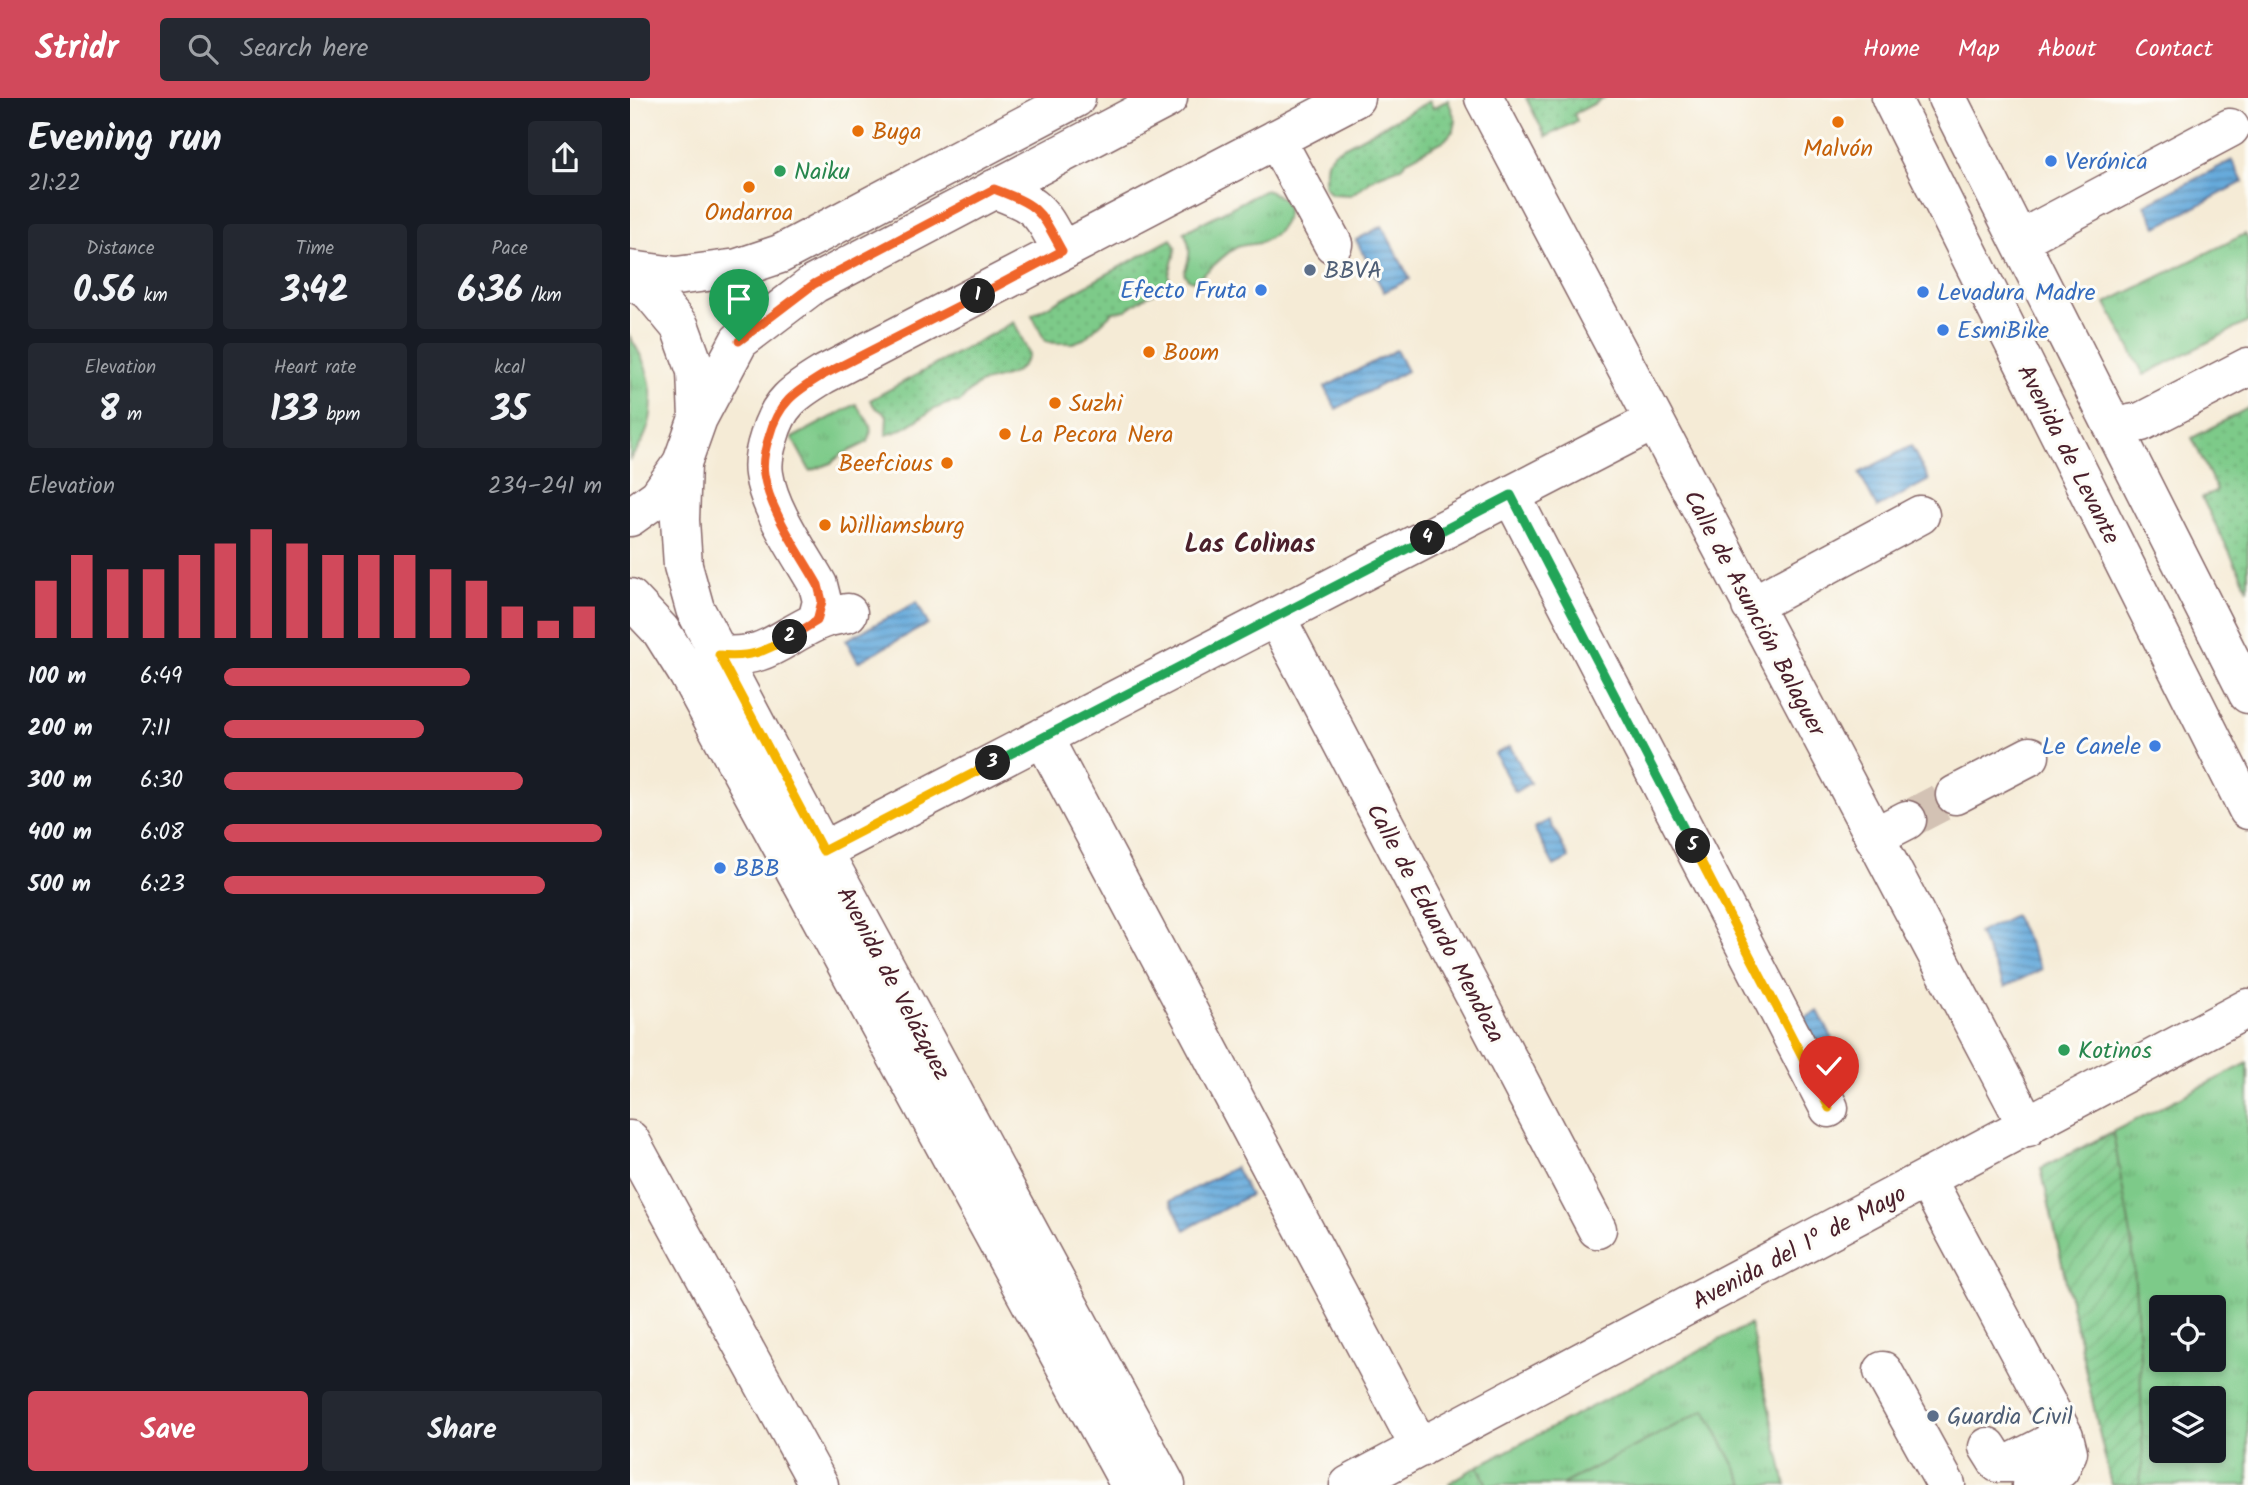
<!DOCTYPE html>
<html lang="en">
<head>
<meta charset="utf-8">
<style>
  :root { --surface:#171b24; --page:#242831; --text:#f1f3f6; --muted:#9ea1a6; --accent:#d1495b }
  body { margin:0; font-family:Kalam,sans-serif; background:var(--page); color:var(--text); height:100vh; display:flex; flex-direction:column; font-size:26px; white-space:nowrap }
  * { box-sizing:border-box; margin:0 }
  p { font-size:23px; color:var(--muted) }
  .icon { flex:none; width:38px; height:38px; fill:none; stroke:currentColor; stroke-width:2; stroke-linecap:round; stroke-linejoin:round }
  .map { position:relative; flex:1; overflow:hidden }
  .panel { display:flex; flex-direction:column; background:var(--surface); width:630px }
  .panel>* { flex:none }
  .buttons { position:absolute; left:1519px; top:1197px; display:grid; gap:14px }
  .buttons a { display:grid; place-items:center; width:77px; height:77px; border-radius:7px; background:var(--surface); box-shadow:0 4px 10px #0003; font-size:35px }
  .pin { position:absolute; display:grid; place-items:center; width:60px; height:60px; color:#fff; margin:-72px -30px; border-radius:50% 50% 50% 0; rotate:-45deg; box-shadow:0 0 7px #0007 }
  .pin .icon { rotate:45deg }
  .km { position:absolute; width:35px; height:35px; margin:-18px; border-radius:50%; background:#222; color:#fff; font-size:19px; line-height:35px; text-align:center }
  .round { display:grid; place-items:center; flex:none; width:74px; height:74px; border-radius:7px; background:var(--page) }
  .summary { display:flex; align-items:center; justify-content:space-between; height:119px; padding:0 28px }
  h1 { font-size:38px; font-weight:700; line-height:52px }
  .metrics { display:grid; grid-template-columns:repeat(3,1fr); gap:10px; height:119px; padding:7px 28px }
  .metrics div { display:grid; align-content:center; border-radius:7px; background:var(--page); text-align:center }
  .metrics b { font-size:35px; font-weight:700 }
  .metrics small { font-size:19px; font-weight:400 }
  .metrics p { font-size:19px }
  .chart { height:196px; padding:14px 28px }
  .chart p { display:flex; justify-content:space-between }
  .chart svg { width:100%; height:126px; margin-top:7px; stroke:var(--accent); stroke-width:6 }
  .cta { display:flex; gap:14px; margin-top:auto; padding:14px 28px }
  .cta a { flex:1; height:80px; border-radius:7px; background:var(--accent); color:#fff; font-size:28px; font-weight:700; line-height:80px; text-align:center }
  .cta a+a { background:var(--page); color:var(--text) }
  ul { padding:0 28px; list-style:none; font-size:23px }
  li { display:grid; grid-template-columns:112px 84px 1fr; align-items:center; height:52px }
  li i { height:18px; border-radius:9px; background:var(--accent) }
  header { display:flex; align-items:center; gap:42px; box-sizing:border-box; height:98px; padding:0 35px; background:var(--accent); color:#fff }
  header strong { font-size:33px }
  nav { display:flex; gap:38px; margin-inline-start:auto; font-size:24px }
  .search { width:490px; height:63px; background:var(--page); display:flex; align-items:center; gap:18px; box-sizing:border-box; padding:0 24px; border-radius:7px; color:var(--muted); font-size:26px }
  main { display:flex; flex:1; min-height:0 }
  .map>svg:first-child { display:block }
</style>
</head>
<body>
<header>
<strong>Stridr</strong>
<div class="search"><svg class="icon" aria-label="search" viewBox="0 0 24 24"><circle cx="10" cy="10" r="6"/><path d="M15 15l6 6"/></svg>Search here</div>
<nav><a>Home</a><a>Map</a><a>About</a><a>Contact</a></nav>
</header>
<main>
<section class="panel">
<div class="summary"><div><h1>Evening run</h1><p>21:22</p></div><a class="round"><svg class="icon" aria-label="share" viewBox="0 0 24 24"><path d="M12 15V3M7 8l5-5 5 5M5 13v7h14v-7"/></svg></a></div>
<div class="metrics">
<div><p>Distance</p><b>0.56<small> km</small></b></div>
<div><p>Time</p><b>3:42</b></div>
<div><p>Pace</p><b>6:36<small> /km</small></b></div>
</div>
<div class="metrics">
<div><p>Elevation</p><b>8<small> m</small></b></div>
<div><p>Heart rate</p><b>133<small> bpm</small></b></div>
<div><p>kcal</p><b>35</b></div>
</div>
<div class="chart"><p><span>Elevation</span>234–241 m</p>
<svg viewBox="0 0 160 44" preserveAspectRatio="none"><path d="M5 44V24M15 44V15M25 44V20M35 44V20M45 44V15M55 44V11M65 44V6M75 44V11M85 44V15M95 44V15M105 44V15M115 44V20M125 44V24M135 44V33M145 44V38M155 44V33"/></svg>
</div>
<ul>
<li><b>100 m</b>6:49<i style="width:65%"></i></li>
<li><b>200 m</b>7:11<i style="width:53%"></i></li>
<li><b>300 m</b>6:30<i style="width:79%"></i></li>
<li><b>400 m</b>6:08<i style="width:100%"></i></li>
<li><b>500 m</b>6:23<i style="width:85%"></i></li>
</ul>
<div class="cta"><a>Save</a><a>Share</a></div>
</section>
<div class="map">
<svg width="1618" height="1387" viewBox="0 0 1618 1387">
  <defs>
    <pattern id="grass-dots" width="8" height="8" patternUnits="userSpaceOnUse" patternTransform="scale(1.75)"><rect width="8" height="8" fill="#7dca89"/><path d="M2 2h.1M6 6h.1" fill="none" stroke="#6ead76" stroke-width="1.8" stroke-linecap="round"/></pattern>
    <pattern id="park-tufts" width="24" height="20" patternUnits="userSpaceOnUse" patternTransform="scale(1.75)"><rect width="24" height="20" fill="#7dca89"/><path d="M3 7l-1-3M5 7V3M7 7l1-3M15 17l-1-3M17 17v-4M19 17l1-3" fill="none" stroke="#6ead76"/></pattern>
    <pattern id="garden-furrows" width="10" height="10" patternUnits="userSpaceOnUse" patternTransform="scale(1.75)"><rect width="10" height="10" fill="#7dca89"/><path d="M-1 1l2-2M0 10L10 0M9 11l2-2" fill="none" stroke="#6ead76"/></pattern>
    <pattern id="water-rules" width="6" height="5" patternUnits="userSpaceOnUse" patternTransform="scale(1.75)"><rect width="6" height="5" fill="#66aadb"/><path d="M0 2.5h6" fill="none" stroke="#568ab2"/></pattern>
  </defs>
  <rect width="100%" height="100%" fill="#fdfcf7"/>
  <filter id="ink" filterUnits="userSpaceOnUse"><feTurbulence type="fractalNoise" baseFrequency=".0143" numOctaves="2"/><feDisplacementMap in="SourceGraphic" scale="14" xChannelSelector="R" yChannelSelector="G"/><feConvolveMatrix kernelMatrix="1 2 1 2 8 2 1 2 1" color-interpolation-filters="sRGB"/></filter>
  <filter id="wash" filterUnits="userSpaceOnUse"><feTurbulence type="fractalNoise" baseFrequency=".00686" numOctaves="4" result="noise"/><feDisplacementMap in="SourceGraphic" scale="28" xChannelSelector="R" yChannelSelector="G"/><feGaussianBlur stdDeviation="1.57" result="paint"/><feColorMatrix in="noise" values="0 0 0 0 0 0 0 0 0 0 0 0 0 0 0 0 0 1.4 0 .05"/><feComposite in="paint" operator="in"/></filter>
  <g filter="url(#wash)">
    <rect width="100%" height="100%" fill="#f5ebd6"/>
    <path fill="url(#grass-dots)" stroke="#64745a" stroke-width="2" d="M896,0H975L944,16L947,23L916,39Z
      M818,2L826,23L824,32L815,42L779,61L771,69L747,78L721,97L701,96L694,87L697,63L704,54L800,3L803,10Z
      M541,141L546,150L539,177V188L515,199L496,212L483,214L454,241L443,245H423L415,243L402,217Z
      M384,224L399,256C388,281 374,277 352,285C343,288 336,297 330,304C300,305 284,331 256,337L257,317L245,309L240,302Z
      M1618,310V491L1572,400L1587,392L1562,340Z
      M848,1368L857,1387H820L819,1385Z"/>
    <path fill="url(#park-tufts)" stroke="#64745a" stroke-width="2" fill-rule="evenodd" d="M635,92C673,103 656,135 629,145C622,147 614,146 607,149C590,158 580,175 562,183L557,180L554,175C560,160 562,149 554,134Z
      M1615,136L1618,141V224L1514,277L1476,205Z
      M0,239C26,278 32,324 0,361Z
      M226,306C234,320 246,326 238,344L211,357L201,365L180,373L162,340Z
      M1618,965V1387H1481L1411,1070ZM1531,1209H1584V1262H1531ZM1531,1300H1584V1353H1531Z
      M1120,1226L1156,1387H857L848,1368Z"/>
    <path fill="url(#garden-furrows)" stroke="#64745a" stroke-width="2" d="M1483,1035L1502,1143L1510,1255L1513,1367L1509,1387H1481L1411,1070Z"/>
    <path fill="#7dca89" stroke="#64745a" stroke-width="2" d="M1075,1312L1115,1387H931Z"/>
    <path fill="url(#water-rules)" stroke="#586483" stroke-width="2" d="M1602,62L1613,84L1527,129L1515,107Z
      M752,128L780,181L754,194L726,142Z
      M766,252L777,273L706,311L695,289Z
      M1281,348L1299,382L1247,410L1229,375Z
      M287,504L298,526L228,564L216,542Z
      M880,648L900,685L885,694L865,656Z
      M919,722L939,760L924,768L904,730Z
      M1384,817L1412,871L1375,889L1348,835Z
      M1188,913L1206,947L1191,955L1173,921Z
      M605,1069L620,1097L555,1132L540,1103Z"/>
  </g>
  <g filter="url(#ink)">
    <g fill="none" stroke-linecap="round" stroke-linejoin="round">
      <path stroke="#d3c2b4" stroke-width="38" stroke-dasharray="38 19" stroke-linecap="butt" d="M1277,722L1325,697"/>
      <defs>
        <path id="minor" d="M854,0L1398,1029
          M1261,0L1618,712
          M1317,0L1618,596
          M646,41L703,146
          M364,91C410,108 409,111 432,153L725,0
          M1389,142L1600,30
          M1484,329L1511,324L1618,269
          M52,365L50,422L53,468L65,511L193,753L536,1387
          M881,397L1199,1010
          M0,500L31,533L58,576L500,1387
          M1121,508L1290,417
          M646,519L967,1131
          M187,523L192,503L188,487C170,455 139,412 134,376C132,364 135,351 139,339C148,305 165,294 193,277L432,153
          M89,557C136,561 147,542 186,524C195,519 207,517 218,515
          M413,639L790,1350
          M1325,697L1400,658
          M1244,739L1277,722
          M193,753L1024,323
          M0,1042L189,1387
          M1297,1082L1434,1338L1438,1354L1430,1371L1401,1387
          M1253,1273L1316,1387
          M1358,1349L1368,1365H1381L1434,1338
          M719,1387L1618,910"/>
        <path id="major" d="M0,172L46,178L108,170L150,156L446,0
          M0,182L20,193L50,229L66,273L68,320L52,365L28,399L0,419
          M68,320L109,243L184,186L538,0"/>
      </defs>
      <use href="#minor" stroke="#866667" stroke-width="41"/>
      <use href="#major" stroke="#866667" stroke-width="41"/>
      <use href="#minor" stroke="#fff" stroke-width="38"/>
      <use href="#major" stroke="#fff" stroke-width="38"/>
    </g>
  </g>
  <g fill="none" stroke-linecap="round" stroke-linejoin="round" filter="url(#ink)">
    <defs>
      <path id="split-1" d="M109,243L184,186L364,91C410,108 409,111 432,153L348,198"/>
      <path id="split-2" d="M160,539L187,523L192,503L188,487C170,455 139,412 134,376C132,364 135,351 139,339C148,305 165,294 193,277L348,198"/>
      <path id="split-3" d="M160,539C134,554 120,560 89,557L193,753L363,665"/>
      <path id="split-4" d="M363,665L798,440"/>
      <path id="split-5" d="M798,440L881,397L1063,748"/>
      <path id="split-6" d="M1063,748L1199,1010"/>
    </defs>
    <use href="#split-1" stroke="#fff" stroke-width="14"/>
    <use href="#split-2" stroke="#fff" stroke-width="14"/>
    <use href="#split-3" stroke="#fff" stroke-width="14"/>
    <use href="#split-4" stroke="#fff" stroke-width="14"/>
    <use href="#split-5" stroke="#fff" stroke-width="14"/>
    <use href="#split-6" stroke="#fff" stroke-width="14"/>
    <use href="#split-1" stroke="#f0652b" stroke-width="9"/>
    <use href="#split-2" stroke="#f0652b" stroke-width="9"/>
    <use href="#split-3" stroke="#f5b400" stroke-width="9"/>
    <use href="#split-4" stroke="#22a559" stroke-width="9"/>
    <use href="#split-5" stroke="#22a559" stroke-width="9"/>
    <use href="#split-6" stroke="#f5b400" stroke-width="9"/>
  </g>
  <g fill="#e8710a" stroke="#fdfcf7" stroke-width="2.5">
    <circle cx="1208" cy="24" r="7"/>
    <circle cx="228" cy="33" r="7"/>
    <circle cx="119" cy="89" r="7"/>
    <circle cx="519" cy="254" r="7"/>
    <circle cx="425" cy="305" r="7"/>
    <circle cx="375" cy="336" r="7"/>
    <circle cx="317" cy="365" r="7"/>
    <circle cx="195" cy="427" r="7"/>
  </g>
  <g fill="#3f7fe0" stroke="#fdfcf7" stroke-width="2.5">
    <circle cx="1421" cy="63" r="7"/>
    <circle cx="631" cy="192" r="7"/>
    <circle cx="1293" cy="194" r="7"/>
    <circle cx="1313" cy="232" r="7"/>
    <circle cx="1525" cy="648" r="7"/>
    <circle cx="90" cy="770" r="7"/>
  </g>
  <g fill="#2e9e5b" stroke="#fdfcf7" stroke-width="2.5">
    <circle cx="150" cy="73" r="7"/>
    <circle cx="1434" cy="952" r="7"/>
  </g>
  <g fill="#5c6f8a" stroke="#fdfcf7" stroke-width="2.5">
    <circle cx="680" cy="172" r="7"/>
    <circle cx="1303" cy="1318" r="7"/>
  </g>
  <g text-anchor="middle" stroke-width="6" stroke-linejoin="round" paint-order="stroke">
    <g font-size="24" fill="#c56008" stroke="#fdfcf7" text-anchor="start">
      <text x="242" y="41">Buga</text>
      <text x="1208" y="58" text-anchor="middle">Malvón</text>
      <text x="119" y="122" text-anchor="middle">Ondarroa</text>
      <text x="533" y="262">Boom</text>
      <text x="439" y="313">Suzhi</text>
      <text x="389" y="344">La Pecora Nera</text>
      <text x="303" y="373" text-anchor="end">Beefcious</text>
      <text x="209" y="435">Williamsburg</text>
    </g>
    <g font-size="24" fill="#366cbe" stroke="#fdfcf7" text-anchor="start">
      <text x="1435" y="71">Verónica</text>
      <text x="617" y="200" text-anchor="end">Efecto Fruta</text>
      <text x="1307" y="202">Levadura Madre</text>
      <text x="1327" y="240">EsmiBike</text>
      <text x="1511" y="656" text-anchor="end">Le Canele</text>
      <text x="104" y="778">BBB</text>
    </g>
    <g font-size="24" fill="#27864d" stroke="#fdfcf7" text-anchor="start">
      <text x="164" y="81">Naiku</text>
      <text x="1448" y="960">Kotinos</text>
    </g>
    <g font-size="24" fill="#4e5e75" stroke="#fdfcf7" text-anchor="start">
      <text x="694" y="180">BBVA</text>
      <text x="1317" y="1326">Guardia Civil</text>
    </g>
    <g font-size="24" fill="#4a1f2b" stroke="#fdfcf7">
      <text transform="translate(1439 356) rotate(63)" y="8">Avenida de Levante</text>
      <text transform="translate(1125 515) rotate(62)" y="8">Calle de Asunción Balaguer</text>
      <text transform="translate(806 825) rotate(62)" y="8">Calle de Eduardo Mendoza</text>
      <text transform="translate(264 885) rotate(62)" y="8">Avenida de Velázquez</text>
      <text transform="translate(1169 1149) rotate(-28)" y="8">Avenida del 1º de Mayo</text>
    </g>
    <g font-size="26" font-weight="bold" fill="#4a1f2b" stroke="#fdfcf7">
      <text x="620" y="454">Las Colinas</text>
    </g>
  </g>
</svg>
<div class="buttons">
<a><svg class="icon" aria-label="locate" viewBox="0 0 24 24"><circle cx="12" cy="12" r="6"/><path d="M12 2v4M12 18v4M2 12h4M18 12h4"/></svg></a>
<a><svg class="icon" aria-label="layers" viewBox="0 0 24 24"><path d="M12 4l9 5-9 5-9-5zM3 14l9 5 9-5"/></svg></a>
</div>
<div class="pin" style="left:109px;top:243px;background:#1e9e55"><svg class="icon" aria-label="arrive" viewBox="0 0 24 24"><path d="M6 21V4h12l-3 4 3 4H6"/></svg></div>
<div class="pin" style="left:1199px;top:1010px;background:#d93025"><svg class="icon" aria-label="check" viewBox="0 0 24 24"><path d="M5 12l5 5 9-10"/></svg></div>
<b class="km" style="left:348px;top:198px">1</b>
<b class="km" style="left:160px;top:539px">2</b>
<b class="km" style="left:363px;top:665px">3</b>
<b class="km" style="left:798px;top:440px">4</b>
<b class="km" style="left:1063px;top:748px">5</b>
</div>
</main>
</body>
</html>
